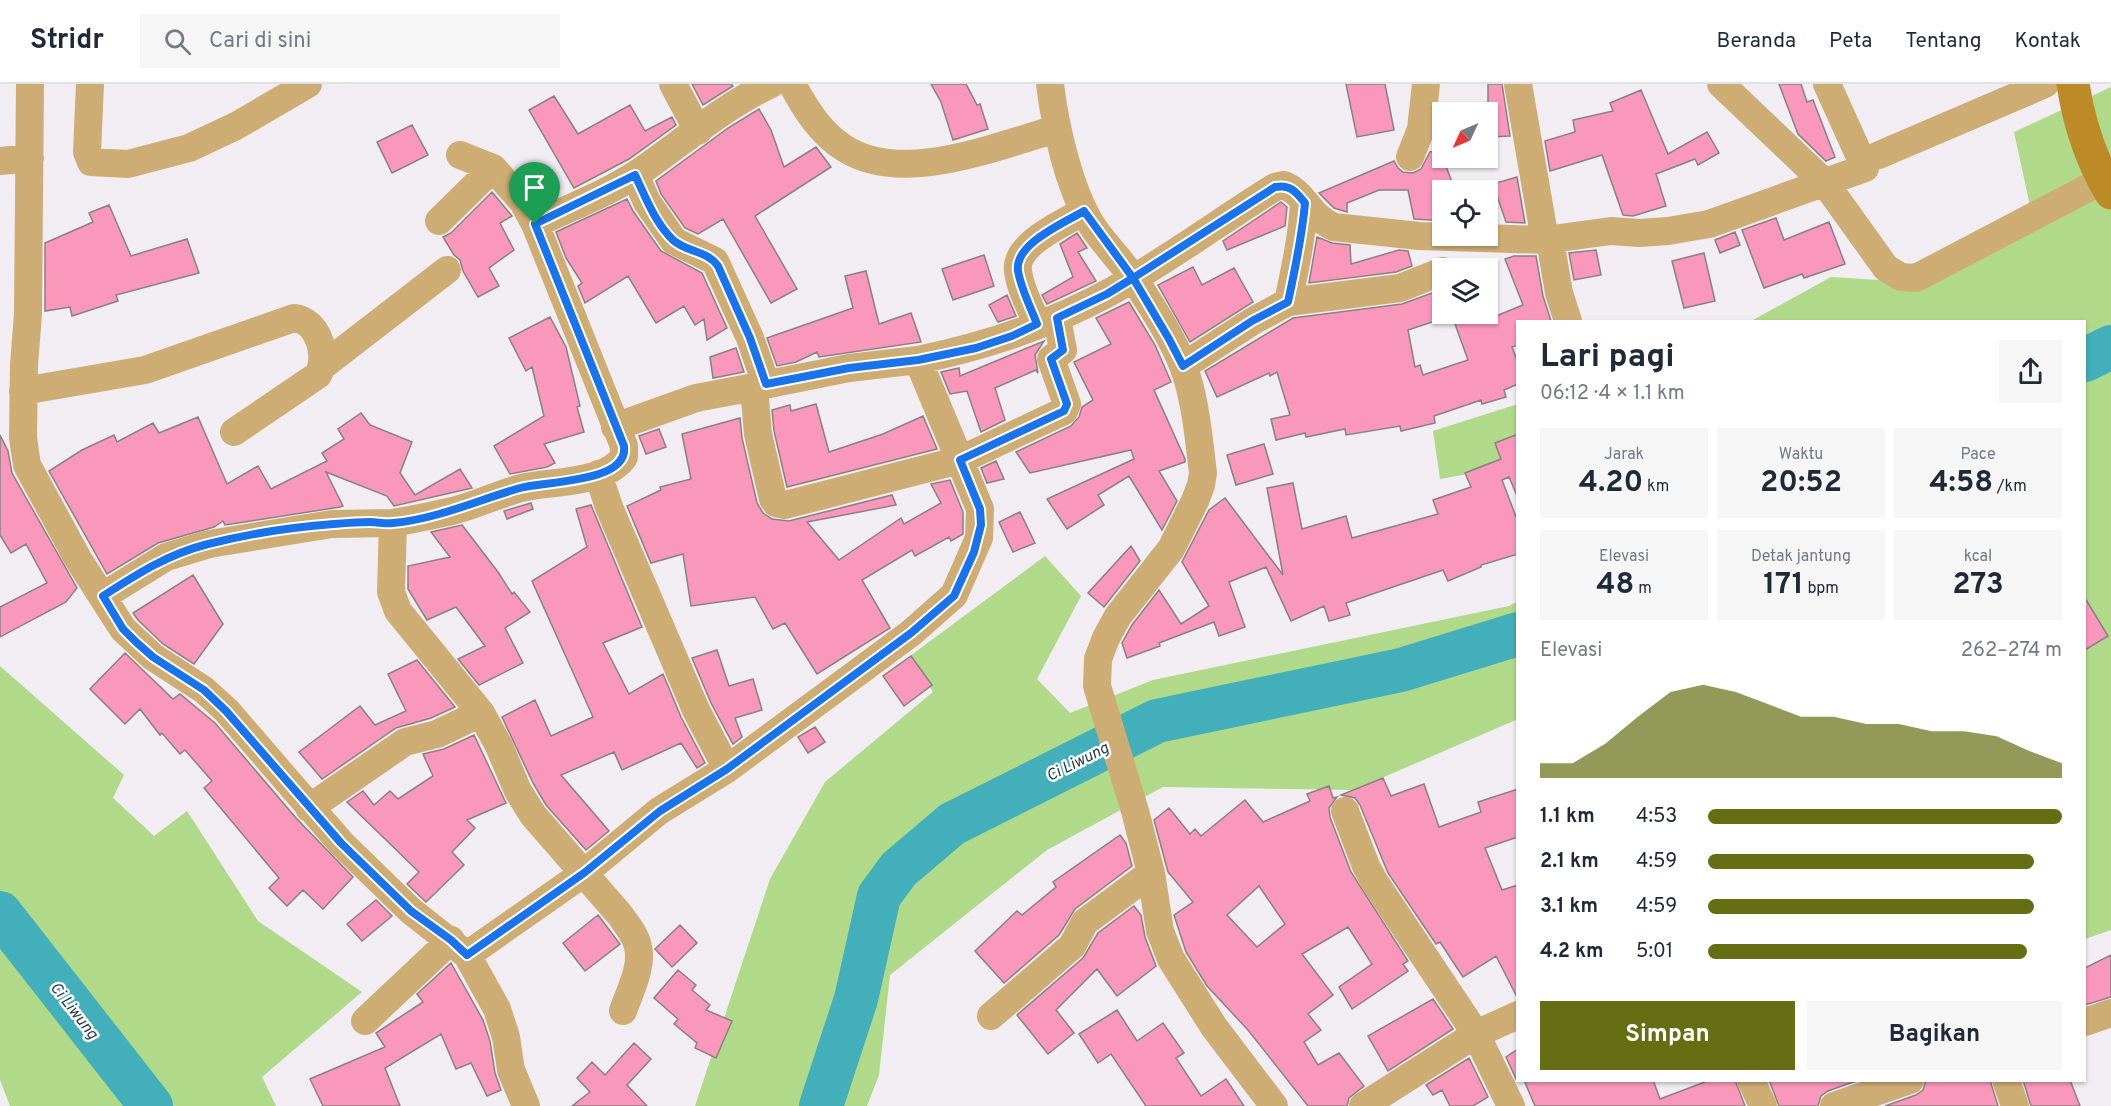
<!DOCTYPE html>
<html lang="id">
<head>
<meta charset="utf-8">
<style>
  :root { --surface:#fff; --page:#f6f6f7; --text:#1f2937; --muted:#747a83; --line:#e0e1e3; --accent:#666e14 }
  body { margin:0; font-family:Overpass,sans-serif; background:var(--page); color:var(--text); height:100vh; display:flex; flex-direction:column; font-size:22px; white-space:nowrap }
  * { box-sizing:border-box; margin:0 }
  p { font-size:20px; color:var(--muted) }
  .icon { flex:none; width:33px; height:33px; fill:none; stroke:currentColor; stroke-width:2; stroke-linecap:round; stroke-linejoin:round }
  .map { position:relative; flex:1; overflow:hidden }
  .panel { position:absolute; left:1516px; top:236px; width:570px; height:762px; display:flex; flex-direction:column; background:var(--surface); border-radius:0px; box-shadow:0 2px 4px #0004 }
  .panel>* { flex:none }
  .needle { width:39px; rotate:226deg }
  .controls { position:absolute; left:1432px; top:18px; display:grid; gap:12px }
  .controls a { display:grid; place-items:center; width:66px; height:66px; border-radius:0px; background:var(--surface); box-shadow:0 2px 4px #0004; font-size:30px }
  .pin { position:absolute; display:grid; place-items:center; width:51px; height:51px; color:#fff; margin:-62px -26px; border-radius:50% 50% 50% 0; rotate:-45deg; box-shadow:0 0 6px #0007 }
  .pin .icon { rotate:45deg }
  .round { display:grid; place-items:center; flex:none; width:63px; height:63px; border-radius:0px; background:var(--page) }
  .headline { display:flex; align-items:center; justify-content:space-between; height:102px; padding:0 24px }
  h1 { font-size:33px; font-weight:700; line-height:45px }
  .metrics { display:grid; grid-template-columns:repeat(3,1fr); gap:9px; height:102px; padding:6px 24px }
  .metrics div { display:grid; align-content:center; border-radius:0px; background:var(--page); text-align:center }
  .metrics b { font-size:30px; font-weight:700 }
  .metrics small { font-size:16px; font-weight:400 }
  .metrics p { font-size:16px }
  .chart { height:168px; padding:12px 24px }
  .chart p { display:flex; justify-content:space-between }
  .chart svg { width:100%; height:108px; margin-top:6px; fill:var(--accent); opacity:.7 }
  .primary-button { display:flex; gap:12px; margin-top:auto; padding:12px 24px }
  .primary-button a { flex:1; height:69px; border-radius:0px; background:var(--accent); color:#fff; font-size:24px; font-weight:700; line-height:69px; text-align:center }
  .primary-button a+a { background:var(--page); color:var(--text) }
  ul { padding:0 24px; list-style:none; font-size:20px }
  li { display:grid; grid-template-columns:96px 72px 1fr; align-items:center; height:45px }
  li i { height:15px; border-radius:8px; background:var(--accent) }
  header { display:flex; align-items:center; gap:36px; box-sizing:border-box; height:84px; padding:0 30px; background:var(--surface); border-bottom:2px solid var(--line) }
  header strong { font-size:28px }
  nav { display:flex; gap:33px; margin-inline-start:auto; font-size:21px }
  .search { width:420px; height:54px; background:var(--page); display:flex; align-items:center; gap:15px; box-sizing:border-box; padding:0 21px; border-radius:0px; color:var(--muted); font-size:22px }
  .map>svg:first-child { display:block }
</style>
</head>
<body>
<header>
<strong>Stridr</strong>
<div class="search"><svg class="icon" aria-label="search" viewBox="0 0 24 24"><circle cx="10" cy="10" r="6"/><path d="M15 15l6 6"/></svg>Cari di sini</div>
<nav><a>Beranda</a><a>Peta</a><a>Tentang</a><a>Kontak</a></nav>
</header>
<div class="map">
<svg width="2111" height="1022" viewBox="0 0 2111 1022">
  <rect width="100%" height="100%" fill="#f2ecf3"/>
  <path fill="#b0d98a" d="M2111,3V846L2085,855V237H1751L1831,193L1927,199L2032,131L2014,48Z
    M1518,320V381L1440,395L1433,347Z
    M1045,472L1081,512L1037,595L1070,629L1153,596L1509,522L1518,517V635L1354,706L1163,703L1047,766L890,891L879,991L867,1022H695L770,795L825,698L933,608L910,572Z
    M0,582L124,691L113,714L154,752L187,727L258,837L362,908L262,993L276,1022H10L0,996Z"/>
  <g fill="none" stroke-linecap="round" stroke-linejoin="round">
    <path stroke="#42afba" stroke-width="44" d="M2085,276L2111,263
      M0,829L151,1022
      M821,1022L856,915L879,812L899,785L952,740L1157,637L1401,586L1518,550"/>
  </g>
  <path fill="#fa98bb" stroke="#898083" stroke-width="1.5" fill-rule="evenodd" d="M692,0H731L733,2L703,21Z
    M931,0H966L977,21L980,20L988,45L953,56L941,18Z
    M1346,0H1385L1394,46L1357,53Z
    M1488,0H1502L1510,52L1488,53Z
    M1779,0H1801L1807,18L1813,16L1835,73L1826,77L1798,50Z
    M1641,6L1668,70L1707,48L1719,69L1698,81L1695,75L1656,90L1666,122L1633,132L1623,131L1602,71L1550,87L1545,57L1575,48L1573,36L1613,27L1610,19Z
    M554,12L578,50L630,21L645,47L672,33L676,41L629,75L574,104L529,26Z
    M759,25L771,46L784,83L816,63L831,83L755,132L797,205L771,219L723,135L698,150L685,144L661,110L656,97L728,44Z
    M412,41L428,71L392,89L377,58Z
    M1443,65V74L1455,106H1443V134L1432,136L1414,135L1408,106H1379L1347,119V128L1334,124L1319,109L1394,77L1398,84L1403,88L1413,89L1421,85L1430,68Z
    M1517,93L1525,139L1506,138L1493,100Z
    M492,108L512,132L500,139L514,166L489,184L499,202L478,213L463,187L460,176L454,171L443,153L451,149Z
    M627,115L633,127L661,167L702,189L727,244L707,256L704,235L695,241L684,222L656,239L628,192L585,219L578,202L582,199L566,174L556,148Z
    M1281,118L1287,123L1285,142L1227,166L1223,157Z
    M109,121L131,172L187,155L199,189L116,211L118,217L72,232L70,223L45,227V159L93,138L89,129Z
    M1776,134L1784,156L1829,138L1845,180L1804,194L1802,190L1764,204L1742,146Z
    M1735,148L1740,161L1720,169L1715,156Z
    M1077,149L1087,164L1078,168L1096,197L1047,220L1042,211L1073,193L1060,160Z
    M1317,153L1332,159L1350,161L1351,180L1399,166L1408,167L1412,182L1396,188L1309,199Z
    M1596,166L1601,191L1574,196L1569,169Z
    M1704,169L1715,217L1684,224L1672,177Z
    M984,171L994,202L953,216L942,185Z
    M1514,172H1536L1543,212L1551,237H1518V261L1512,263L1518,279V300L1504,306L1506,313L1482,320L1481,316L1434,332L1435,339L1401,347L1400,342L1346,351L1345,345L1306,353L1305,349L1276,356L1271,335L1290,331L1277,288L1270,292L1269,289L1217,313L1205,287L1293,234L1402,220L1443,205V230L1447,233L1408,246L1415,283L1420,281L1423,291L1468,276L1455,240L1477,233L1479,239L1523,221L1505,175Z
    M1193,183L1202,201L1234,184L1253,218L1190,258L1158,201Z
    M866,187L879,240L911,229L921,258L819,273L817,268L796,278L777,282L767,254L853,224L845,192Z
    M1007,211L1016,232L998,238L989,221Z
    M1129,218L1155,261L1171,298L1154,306L1185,375V378L1159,387L1177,417L1162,446L1129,392L1098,411L1104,421L1067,445L1047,415L1134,375L1131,366L1030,389L1016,368L1071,342L1079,333L1082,323L1093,316L1074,278L1111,260L1096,234Z
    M550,233L566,263L580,322L577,323L584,348L544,360L555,379L547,383L510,390L494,362L544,332L532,283L526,287L509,254Z
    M1044,257L1035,271L1038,289L1036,286L995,304L1005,336L981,348L967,307L950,310L941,288L959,284L960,292Z
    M736,264L744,288L713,294L710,273Z
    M816,320L829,368L883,350L923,332L937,365L787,403L774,347L772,326L790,321L791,327Z
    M361,329L370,341L412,358L400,389L415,411L460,385L472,404L394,422L387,412L326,388L343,422L340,423L225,441L223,437L214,443L158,459L107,490L49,387L82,366L114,351L117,358L153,339L159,349L198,333L227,400L258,382L271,405L327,377L322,369L344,355L338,345Z
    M740,334L742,354L757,419L763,429L772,435L789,437L892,411L896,421L807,438L839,476L901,434L904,440L941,419L931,400L950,396L963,428V450L951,457L949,453L915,472L912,466L862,496L890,544L817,590L785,539L773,545L755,513L691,522L683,470L651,479L627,422L661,406L660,403L691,395L682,350Z
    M659,345L666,363L646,370L639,352Z
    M1518,350V414L1509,393L1502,396L1518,438V470L1481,481V483L1448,497L1443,486L1346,519L1350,531L1329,537L1324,522L1291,537L1266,483L1229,498L1245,543L1219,552L1214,538L1159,559L1160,562L1127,574L1122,559L1132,541L1159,506L1181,540L1209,522L1182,478L1209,426L1225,414L1283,491L1267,404L1293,399L1302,445L1346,432L1352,454L1438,430L1433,416L1471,403L1465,389L1501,375L1495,359Z
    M0,351L8,367L12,389L77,504L66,518L0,553V523L47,499L26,460L11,469L0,451Z
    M1264,360L1273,390L1236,401L1227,371Z
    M996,377L1004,395L987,399L981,384Z
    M531,419L533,425L507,435L504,427Z
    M591,421L642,543L603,559L629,610L663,590L681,633L705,679L697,684L681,659L622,686L614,668L561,691L609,747L586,766L546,721L533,699L502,633L535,616L551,652L593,633L532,497L587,463L576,425Z
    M1020,428L1035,459L1013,468L999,438Z
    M462,441L498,488L512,510L514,508L530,528L505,544L523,579L479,601L458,575L485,562L456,523L427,536L408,505V482L450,473L431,448Z
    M1131,462L1140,477L1104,523L1088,509Z
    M193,491L223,540L194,580L163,560L138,536L133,529Z
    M2085,514L2108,552L2085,566Z
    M717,566L729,602L753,595L762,626L735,634L742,653L733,660L711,619L692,574Z
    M125,569L173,615L180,610L215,639L296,734L353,793L323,825L303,806L287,822L269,804L279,794L204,704L212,697L185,666L180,670L162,649L160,651L140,625L125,640L90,605Z
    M911,572L932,601L904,622L883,592Z
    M417,576L455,623L431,634L396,644L322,695L299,668L360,622L375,641L406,627L388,590Z
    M815,643L825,658L808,669L798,653Z
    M474,651L506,719L467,736L475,744L452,768L464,781L426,818L407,800L419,788L347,718L363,707L374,721L390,707L398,715L433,692L423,670L444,665Z
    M1383,694L1391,712L1424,700L1439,743L1481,728L1478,718L1518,705V753L1485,764L1502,806L1518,801V915L1496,872L1463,893L1440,858L1436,860L1388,789L1360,721L1355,714L1341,711Z
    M1329,702L1333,714L1337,713L1329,724L1330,733L1351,788L1408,877L1403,880L1408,887L1352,925L1339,903L1372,880L1348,843L1302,870L1333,911L1308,930L1321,946L1304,958L1318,981L1339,969L1364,1002L1349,1014L1347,1022H1308L1248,946L1207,902L1186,868L1174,831L1193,818L1168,788L1154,736L1169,724L1190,750L1195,745L1201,752L1245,716L1263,738L1310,717L1307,710ZM1259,802L1285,840L1257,863L1227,831Z
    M1120,751L1126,759L1132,782L1075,825L1059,851L1004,899L975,867L1017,827L1022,831L1056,803L1053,798Z
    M376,816L392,832L362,857L347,840Z
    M1134,822L1141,831L1145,853L1156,882L1117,912L1097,885L1056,926L1074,949L1048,970L1017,931L1083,874L1098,849Z
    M598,831L620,860L585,887L563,859Z
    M680,841L697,859L672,883L655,865Z
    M2111,871V913L2085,921V884Z
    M451,879L483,936L490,957L495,989L501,1006L487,1012L471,979L456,985L441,950L385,984L400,1022H323L310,995L385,963L376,949L423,918L417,910Z
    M678,886L696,901L692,906L710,921L706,926L732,937L716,974L695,964L697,959L674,940L678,935L654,914Z
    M1433,915L1453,945L1388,987L1368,952Z
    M1117,926L1137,957L1163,939L1184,969L1176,974L1201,1012L1226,995L1244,1022H1146L1111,970L1098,979L1079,950Z
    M634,959L651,975L627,1001L647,1022H572L590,1008L577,994L592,978L605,991Z
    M1518,965V996L1517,997L1506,973Z
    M1469,974L1488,1013L1473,1022H1450L1442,1006L1433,1011L1426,1001Z
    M1524,996H1653L1660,1015L1710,996H1735L1745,1022H1535Z
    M1769,996H1859L1828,1007L1821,1012L1818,1022H1779Z
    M1926,996H1990L1998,1022H1885L1916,1011L1923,1006Z
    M2023,996H2070L2080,1022H2031Z"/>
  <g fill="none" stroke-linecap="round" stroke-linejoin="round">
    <path stroke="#cead75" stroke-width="28" d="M30,0L28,230L24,281L23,354L27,381L78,475L123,545L153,573L204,606L227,627L341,759L411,827L467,871L497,925L506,953L511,986L526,1022
      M90,0L87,68L91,78L128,80L189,64L236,42L308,0
      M673,0L698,47
      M792,0C805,24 820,49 844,64C903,102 995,62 1057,45
      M1050,0C1055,42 1069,104 1091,140C1103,159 1120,175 1133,194C1150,219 1177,261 1186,290C1196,321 1199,356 1203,389L1201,401L1195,417L1171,465L1118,532L1106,554L1098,575L1097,602L1135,727L1151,789L1160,847L1171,875L1214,943L1274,1022
      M1518,0L1545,156
      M1721,0L1825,99L1886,184L1901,193L1916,194L2103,96
      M1879,71L2045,0
      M1410,73L1421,45L1426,0
      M0,77L30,74
      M635,91L647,118L674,157L715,177L750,254L766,300
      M439,137L493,84
      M535,140C569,124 606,110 638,89C682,59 722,23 771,0
      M1550,156L1559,209L1568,237
      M1288,218C1295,185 1302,153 1304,119
      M1037,240C1031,224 1020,205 1018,187C1014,160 1064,139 1084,127
      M918,276L849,284L754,303L758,350L773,415L776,419L785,421L960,376L1064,327L1067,320L1051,275L1063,266L1057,234
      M324,281L447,186
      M1183,282L1253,237L1288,218L1400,204L1443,187
      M23,307L145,286L294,234C318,236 329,272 318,291L234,348
      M615,343L696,314L754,303
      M598,390L609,423L696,626L727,685
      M393,439C414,435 436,431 456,426C478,420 499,410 521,404C550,397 606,400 624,373V362L535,140L523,118L493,84L460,71
      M103,512L166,473L209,460L332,440L393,439L391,508L398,527L481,629L499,662L518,707L533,731L620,831C626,840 636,851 638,863C643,883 629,909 623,927
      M309,724L405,658L437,650L481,629
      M1345,727L1366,782L1374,797L1476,950L1511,1022
      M467,871L584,789L659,727L727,685L911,549L954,511L979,454L980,425L918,276C986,262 1048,242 1110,208C1167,177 1220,137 1275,103L1284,101C1306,110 1308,132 1334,143L1419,152L1545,156L1611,147L1639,149L1668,147L1709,140L1865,84L1827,0
      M991,932L1072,862L1085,838L1151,789
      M365,937L451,856
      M2085,938L2111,929
      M1751,996L1763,1022
      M2006,996L2015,1022
      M1363,1022L1476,950L1518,931
      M1834,1022L1910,996"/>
    <path stroke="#bc8b28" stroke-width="33" d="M2073,0C2079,39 2091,76 2111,109"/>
  </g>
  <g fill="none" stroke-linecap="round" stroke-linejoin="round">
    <defs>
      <path id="route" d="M535,140L624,362C629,399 545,397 520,404C478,416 437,435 393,439C385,440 378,438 370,438C358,438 346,439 334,440C293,443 248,450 208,460C168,470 137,490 103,512L123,545L136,558L153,573L204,606L226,627L341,759L411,827L451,856L467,871L584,789L660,727L727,685L911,549L954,512L974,468L981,441L980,425L960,376L1064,327L1067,320L1051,275L1063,266L1057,234L1107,210L1133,194L1169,255L1183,282L1252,237L1288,218C1295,185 1302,154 1305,119C1296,108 1290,100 1275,103L1133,194L1084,127C1064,139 1014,160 1018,187C1021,205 1031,224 1037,240L1012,252L976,264L918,276L849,284L766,300L750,254L718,182C708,167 686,168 673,156C655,139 645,112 635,91L535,140"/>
    </defs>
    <use href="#route" stroke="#fff" stroke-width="12"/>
    <use href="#route" stroke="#1a73e8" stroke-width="8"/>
  </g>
  <g text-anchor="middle" stroke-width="5" stroke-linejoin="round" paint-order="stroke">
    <g font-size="16" font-style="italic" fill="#273f42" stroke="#fefbfe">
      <text transform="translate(1077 677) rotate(-27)" y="6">Ci Liwung</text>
      <text transform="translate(75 926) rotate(52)" y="6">Ci Liwung</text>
    </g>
  </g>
</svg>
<div class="controls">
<a><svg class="needle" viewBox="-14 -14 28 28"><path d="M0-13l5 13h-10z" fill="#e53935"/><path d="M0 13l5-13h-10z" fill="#747a83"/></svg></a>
<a><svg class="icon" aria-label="locate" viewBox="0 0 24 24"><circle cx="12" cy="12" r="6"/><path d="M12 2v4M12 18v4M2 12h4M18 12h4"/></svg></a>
<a><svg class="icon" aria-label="layers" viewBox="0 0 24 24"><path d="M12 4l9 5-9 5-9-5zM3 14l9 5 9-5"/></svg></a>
</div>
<div class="pin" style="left:535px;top:140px;background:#1e9e55"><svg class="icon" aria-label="arrive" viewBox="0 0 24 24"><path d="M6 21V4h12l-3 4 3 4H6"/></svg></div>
<section class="panel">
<div class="headline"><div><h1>Lari pagi</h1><p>06:12 · 4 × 1.1 km</p></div><a class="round"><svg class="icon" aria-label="share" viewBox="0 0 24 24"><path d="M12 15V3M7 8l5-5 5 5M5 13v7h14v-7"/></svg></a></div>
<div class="metrics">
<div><p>Jarak</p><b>4.20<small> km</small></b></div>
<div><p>Waktu</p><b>20:52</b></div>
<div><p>Pace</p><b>4:58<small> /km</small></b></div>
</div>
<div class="metrics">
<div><p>Elevasi</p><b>48<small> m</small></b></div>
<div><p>Detak jantung</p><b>171<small> bpm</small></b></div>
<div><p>kcal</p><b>273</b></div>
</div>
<div class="chart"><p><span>Elevasi</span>262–274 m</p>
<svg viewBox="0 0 160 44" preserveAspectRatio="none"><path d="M0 44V38L10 38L20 30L30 19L40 9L50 6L60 9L70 14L80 19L90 19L100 22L110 22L120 25L130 25L140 27L150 33L160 38V44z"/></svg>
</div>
<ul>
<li><b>1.1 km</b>4:53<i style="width:100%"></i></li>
<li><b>2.1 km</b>4:59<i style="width:92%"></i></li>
<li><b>3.1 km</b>4:59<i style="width:92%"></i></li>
<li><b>4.2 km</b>5:01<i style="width:90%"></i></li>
</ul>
<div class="primary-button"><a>Simpan</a><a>Bagikan</a></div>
</section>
</div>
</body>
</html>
